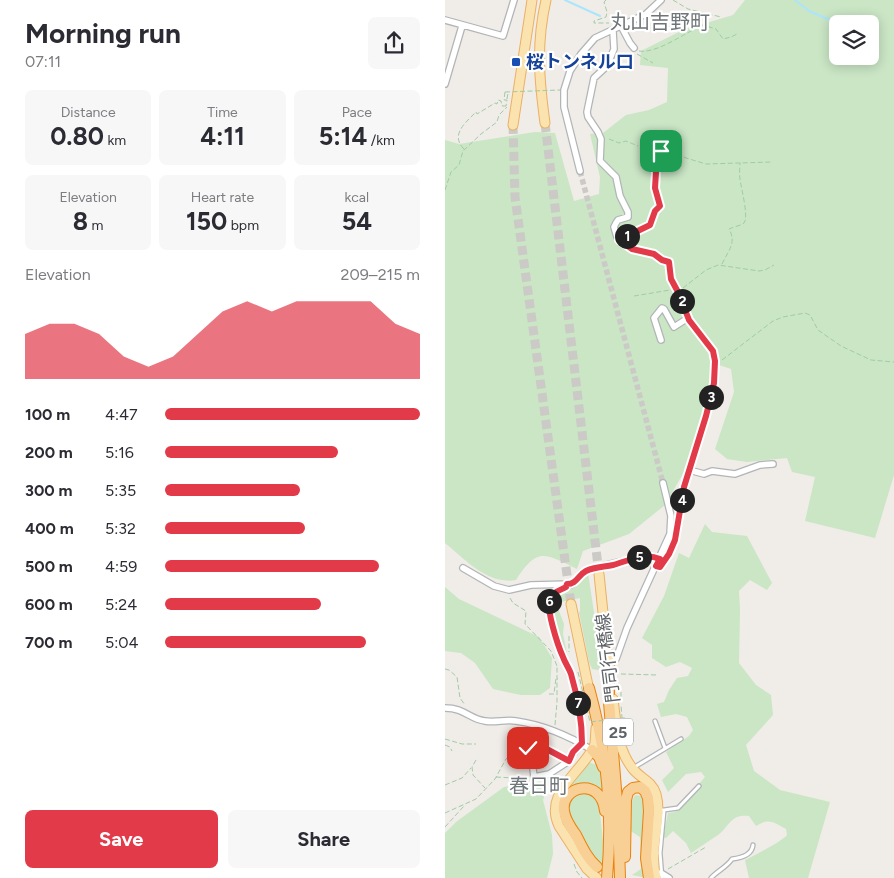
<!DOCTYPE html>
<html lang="en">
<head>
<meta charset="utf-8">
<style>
  :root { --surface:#fff; --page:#f7f7f7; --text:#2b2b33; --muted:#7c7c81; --accent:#e23a49 }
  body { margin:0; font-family:Figtree,"Noto Sans JP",sans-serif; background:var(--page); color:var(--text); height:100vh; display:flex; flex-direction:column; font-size:19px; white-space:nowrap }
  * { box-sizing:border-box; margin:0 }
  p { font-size:16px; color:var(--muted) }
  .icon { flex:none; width:28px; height:28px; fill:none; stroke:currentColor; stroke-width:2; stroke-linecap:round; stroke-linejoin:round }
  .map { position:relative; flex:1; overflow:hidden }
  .sheet { display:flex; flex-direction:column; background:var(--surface); width:445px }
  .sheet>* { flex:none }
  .fabs { position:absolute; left:384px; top:15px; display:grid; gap:10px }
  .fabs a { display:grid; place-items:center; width:50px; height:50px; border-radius:8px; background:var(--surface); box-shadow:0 2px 12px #0003; font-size:25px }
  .pin { position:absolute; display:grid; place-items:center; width:42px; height:42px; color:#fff; margin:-21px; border-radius:10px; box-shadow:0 2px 8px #0006 }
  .km { position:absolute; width:25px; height:25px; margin:-12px; border-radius:50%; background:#222; color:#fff; font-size:14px; line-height:25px; text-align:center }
  .round { display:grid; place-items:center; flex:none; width:52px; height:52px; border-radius:8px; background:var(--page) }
  .overview { display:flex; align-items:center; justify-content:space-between; height:85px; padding:0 25px }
  h1 { font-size:28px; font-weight:700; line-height:38px }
  .figures { display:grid; grid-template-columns:repeat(3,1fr); gap:8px; height:85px; padding:5px 25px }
  .figures div { display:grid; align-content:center; border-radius:8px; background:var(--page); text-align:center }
  .figures b { font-size:25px; font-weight:700 }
  .figures small { font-size:14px; font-weight:400 }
  .figures p { font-size:14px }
  .chart { height:140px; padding:10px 25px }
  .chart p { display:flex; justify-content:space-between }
  .chart svg { width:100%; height:90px; margin-top:5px; fill:var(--accent); opacity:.7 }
  .primary-button { display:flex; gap:10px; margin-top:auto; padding:10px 25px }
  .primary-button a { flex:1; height:58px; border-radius:8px; background:var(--accent); color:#fff; font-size:20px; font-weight:700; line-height:58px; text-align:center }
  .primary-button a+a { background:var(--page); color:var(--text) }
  ul { padding:0 25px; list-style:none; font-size:16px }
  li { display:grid; grid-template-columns:80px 60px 1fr; align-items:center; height:38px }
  li i { height:12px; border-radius:6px; background:var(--accent) }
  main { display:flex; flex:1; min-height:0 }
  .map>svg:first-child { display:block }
</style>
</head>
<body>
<main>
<section class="sheet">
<div class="overview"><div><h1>Morning run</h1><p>07:11</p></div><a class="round"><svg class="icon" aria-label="share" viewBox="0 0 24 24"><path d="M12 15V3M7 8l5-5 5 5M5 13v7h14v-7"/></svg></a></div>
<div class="figures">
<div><p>Distance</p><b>0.80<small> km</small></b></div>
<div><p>Time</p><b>4:11</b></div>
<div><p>Pace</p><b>5:14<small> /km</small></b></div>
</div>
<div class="figures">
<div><p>Elevation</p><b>8<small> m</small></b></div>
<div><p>Heart rate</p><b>150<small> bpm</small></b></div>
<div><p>kcal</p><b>54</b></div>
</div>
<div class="chart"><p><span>Elevation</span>209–215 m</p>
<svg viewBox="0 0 160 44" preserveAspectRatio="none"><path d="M0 44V22L10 17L20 17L30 22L40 33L50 38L60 33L70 22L80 11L90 6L100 11L110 6L120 6L130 6L140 6L150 17L160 22V44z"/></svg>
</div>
<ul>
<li><b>100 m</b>4:47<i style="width:100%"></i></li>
<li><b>200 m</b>5:16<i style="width:68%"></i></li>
<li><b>300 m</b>5:35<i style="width:53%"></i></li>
<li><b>400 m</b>5:32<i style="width:55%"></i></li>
<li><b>500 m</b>4:59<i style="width:84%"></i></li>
<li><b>600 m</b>5:24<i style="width:61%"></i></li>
<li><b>700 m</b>5:04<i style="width:79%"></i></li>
</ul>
<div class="primary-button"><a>Save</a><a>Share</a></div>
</section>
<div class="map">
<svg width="449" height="878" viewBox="0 0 449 878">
  <rect width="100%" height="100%" fill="#f0ece7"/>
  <path fill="#cae6c5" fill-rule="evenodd" d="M300,0H449V475L430,538L360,521L370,477L347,472L342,458L302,462L282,459L270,449L289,392L286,369L274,365L271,358L270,390L251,451L220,505L184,534L138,551L132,569C100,554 93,546 71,580C42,585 20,559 0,543V140L14,144L90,132L110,133L129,201L154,194L155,177L145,134L158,133L181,115L204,110L222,102L223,68L195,65L196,51L238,30L288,15ZM392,24H425V56H392Z
    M260,524L267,532L302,536L327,583L322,590L305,580L294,591L295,610L294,663L311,685L326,695L328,715L301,745L309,771L335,790L385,802L363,878H304L300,860C311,854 335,843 342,835L341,829C328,822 324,818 311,826L304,816C285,814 285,826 273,835C264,841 255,847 246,853L241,843L228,831L221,838L218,837L223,813L230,812L260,777L256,772L241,774L223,792L217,780L229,768L221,752L244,736L248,730L242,717L231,714L216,717L212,704L219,702L224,690L232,678L243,676L247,668L235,662L221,667L207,658V645L197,638L219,596L234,553L244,558Z
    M143,573L157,665L153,670L147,669L144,662L134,612L135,611V598L111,603L119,624L118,634L123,658L119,655C116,640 103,609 109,596C126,588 129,589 143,573Z
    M0,587L14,599L94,637L107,658L105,688L95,695H76L48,689L30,663L16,653L0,651Z
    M143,762L155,766L158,789L157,790C145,781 134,783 122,790Z
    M105,780L98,800L107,835L108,854L102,878H0V833L11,822L59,787Z
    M140,792L148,795L154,804L159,849L158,865C149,858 126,823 124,812C123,806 124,802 127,797Z
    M190,795L196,796L200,801V876L197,877L187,875L196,869L195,837L184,830L185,806Z"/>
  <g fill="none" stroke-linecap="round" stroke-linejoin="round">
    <path stroke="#abe5fb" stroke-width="2" d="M120,0L155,16
      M350,0L364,11L394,24"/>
    <path stroke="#cccac7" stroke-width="5.5" stroke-dasharray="5.5 3" stroke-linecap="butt" d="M135,171L218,483"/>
    <path stroke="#cccac7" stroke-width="9" stroke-dasharray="9 4.5" stroke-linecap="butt" d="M100,123L154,574
      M68,125L70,197L126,604"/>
    <defs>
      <path id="lane" d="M210,721L220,748
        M188,768L236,739
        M213,810H219L215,853L217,878
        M219,810L233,808L254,786
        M266,878C272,871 282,867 287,859C296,858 307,855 308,845"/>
      <path id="street" d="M0,20L58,36L69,0
        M176,26L185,43L189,48
        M168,31L169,49L162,66L149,78L142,112L143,117L153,132L156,139L155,161L171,177L175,196L183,212V217L173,220L171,223L169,227L172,237L187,249L209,254L217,260L224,262L226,279L233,291L244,320L268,351L270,361L269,383L261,416L239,487L230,540L224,554L215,567L211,566
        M0,84L17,26
        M135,171L119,107V90L125,71L136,54L150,38L201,14L216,0
        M216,340L209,318L217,308L219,309L229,327L243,318
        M244,470L259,474L267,471L290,474L315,465L328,464
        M18,568L49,586L64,590L86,585L127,584C131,581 134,575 138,572C143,569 201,555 207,556C210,556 212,558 215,559
        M164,666L171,659L182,628L225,534L226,516L218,483
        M0,708C20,708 24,719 40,721C50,723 61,719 71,721C99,725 124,736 147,750
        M88,769L89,777L104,774L121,763L137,743C137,724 135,708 130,689C125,669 96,611 107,593L121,587L122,584
        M216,873L224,878"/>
      <path id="primary" d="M100,123C94,79 91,44 101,0
        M68,125L87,0
        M154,574L164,671
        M126,604L145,695
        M168,699C171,722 172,749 188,769C195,778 207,781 211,794C218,819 203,849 211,878
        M151,728L150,744L147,750C133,775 99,794 114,826L142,869L152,878"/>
      <path id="highway" d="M164,666V702L173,814L175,878
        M144,688C162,754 168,810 162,878
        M147,750L154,757L158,767
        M180,857L181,800L183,792L188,788L195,787L200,791L203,798L204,811L201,858L204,878
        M152,867C142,858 137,847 131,835C126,828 120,820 119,811C115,786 156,776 160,811"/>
    </defs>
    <use href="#lane" stroke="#b2b5b8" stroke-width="5.5"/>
    <use href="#street" stroke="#b2b5b8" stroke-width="8"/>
    <use href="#primary" stroke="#ebaf64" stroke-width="11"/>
    <use href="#highway" stroke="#ec810b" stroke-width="12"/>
    <path stroke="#a1cba6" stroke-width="1" stroke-dasharray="5 2.5" stroke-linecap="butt" d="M161,0L159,2L162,12L161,17L149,21V23H164
      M228,0L243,9L276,17
      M194,51C212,54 241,32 258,25L271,29L278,39L286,37L292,34
      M192,54L208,63
      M60,92L59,100H62L61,106
      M62,99L63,93
      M164,139L174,143L181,141L193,146
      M19,149C5,135 20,123 31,112L32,114L50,103L52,104L53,100L56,101L57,106H61
      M0,190L6,172L14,165L18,151L36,134L52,122L54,115L62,107
      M183,236L205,225L210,211L215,206L211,183L212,156L216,151H226L241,158L261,164L327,162
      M277,264C283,251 292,243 284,229C288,227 295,226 299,223C304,216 296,188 295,179C294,174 295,168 295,163
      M238,288L261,270L273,265L314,271L320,270L329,265
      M189,296L225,290
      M277,360L328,321L338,317L360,313L365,315L373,330L396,346L426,360L449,362
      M65,598L68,603L81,611L80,624L106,651L112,666
      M124,636V652
      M0,669L4,670L12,677L15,698L20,705
      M176,674L213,675
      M104,694H109L111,678L113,679
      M176,697V692
      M177,718H180L184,738H181Z
      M110,725L112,702V667
      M0,739L17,744H31
      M0,745L5,747L7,751
      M31,760L27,767L28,775L40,788
      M51,777L68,778L82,776
      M0,785L17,778L26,768
      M0,813L31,799L50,779L61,759L73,750L80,747H96L116,757
      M0,827L19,806
      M129,864L132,872L137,878
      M223,869L261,847"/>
    <use href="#lane" stroke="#fff" stroke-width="3"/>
    <use href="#street" stroke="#fff" stroke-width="5.5"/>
    <use href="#primary" stroke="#fbe3b0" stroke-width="9"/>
    <use href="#highway" stroke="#f8cf95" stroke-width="10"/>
    <path stroke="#a1cba6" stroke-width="1" stroke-dasharray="5 2.5" stroke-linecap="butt" d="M60,92L115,90
      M133,672L145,722L177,718L176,705"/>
  </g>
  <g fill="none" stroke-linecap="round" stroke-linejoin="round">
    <defs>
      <path id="route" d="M83,748L96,746L124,761L128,752L137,743C137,719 133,698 126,674C124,668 120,663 118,657C113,646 100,607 105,597C108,592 116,590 121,587L122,584C132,584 133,575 141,571C149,567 159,567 168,565C183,561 199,552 215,559L211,566L215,567L224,554L230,540L239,487L261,416L269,383L270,361L268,351L244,320L233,292L226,279L224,262L217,260L209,254L187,249L174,240L205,225L210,211L215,206L210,188L212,156L216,151"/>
    </defs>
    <use href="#route" stroke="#fff" stroke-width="10"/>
    <use href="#route" stroke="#e23a49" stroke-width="6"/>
  </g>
  <rect fill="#1a4fb4" stroke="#fff" stroke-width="2" x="66" y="57" width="10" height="10" rx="2.5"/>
  <g text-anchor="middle" stroke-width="4.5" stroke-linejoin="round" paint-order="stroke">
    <rect fill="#fff" stroke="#8e9294" stroke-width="1" x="158" y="718.5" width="30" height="27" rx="4"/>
    <g font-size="16" font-weight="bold" fill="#5e6366">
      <text x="173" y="738">25</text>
    </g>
    <g font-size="18" font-weight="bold" fill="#164399" stroke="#fff" text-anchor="start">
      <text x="81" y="68">桜トンネル口</text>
    </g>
    <g font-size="18" fill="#5e6366" stroke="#fff">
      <text transform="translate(163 658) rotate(-97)" y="6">門司行橋線</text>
    </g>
    <g font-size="20" fill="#6f7578" stroke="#fff">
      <text x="215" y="29">丸山吉野町</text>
      <text x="94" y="793">春日町</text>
    </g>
  </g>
</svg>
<div class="fabs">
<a><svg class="icon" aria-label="layers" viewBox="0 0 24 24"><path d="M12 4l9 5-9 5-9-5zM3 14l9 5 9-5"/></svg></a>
</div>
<div class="pin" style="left:216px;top:151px;background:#1e9e55"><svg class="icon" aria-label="arrive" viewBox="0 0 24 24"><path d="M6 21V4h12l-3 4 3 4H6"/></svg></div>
<div class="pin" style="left:83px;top:748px;background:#d93025"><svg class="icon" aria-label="check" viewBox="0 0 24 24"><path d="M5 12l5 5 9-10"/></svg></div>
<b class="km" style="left:182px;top:236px">1</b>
<b class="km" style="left:237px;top:301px">2</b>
<b class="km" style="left:266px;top:397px">3</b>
<b class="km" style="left:237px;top:500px">4</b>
<b class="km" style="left:194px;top:557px">5</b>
<b class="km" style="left:104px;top:601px">6</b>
<b class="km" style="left:133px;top:703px">7</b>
</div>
</main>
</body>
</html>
